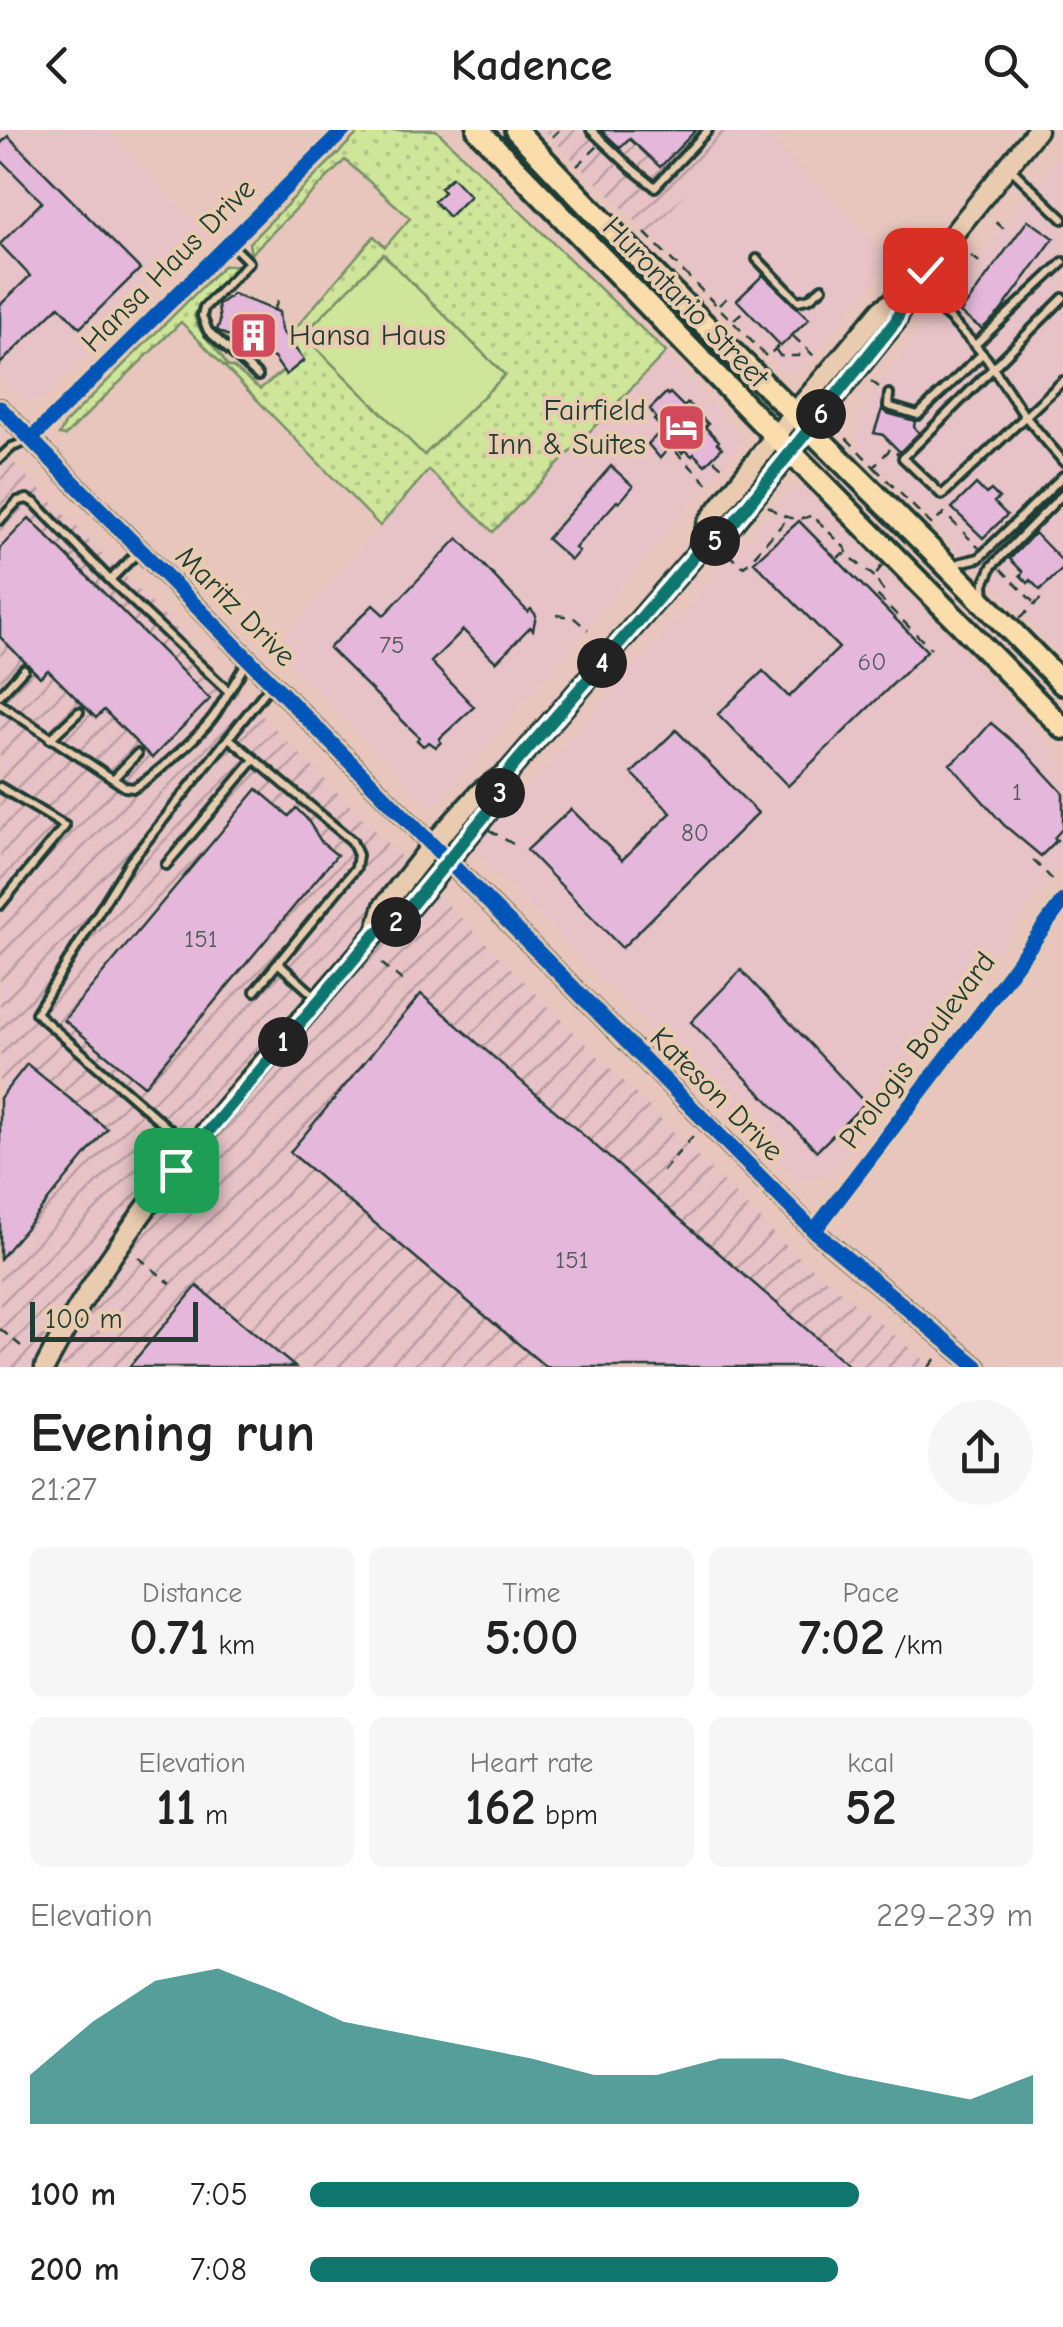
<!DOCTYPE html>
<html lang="en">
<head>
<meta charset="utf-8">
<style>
  :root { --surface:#fff; --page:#f6f6f6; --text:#222; --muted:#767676; --accent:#0f766e }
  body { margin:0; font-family:"Comic Neue",sans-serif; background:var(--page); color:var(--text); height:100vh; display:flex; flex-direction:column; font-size:38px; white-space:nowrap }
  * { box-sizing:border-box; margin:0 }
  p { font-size:32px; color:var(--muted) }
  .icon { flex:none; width:55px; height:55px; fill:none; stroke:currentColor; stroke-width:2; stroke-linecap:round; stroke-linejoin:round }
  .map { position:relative; height:1237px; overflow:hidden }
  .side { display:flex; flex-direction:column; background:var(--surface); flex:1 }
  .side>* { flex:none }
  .scale { position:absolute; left:30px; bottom:25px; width:168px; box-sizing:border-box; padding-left:10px; border:5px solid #1f3d34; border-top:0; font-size:28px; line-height:35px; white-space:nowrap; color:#1f3d34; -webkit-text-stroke:8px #e9ccb0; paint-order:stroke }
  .pin { position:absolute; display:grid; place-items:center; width:85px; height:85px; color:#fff; margin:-42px; border-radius:20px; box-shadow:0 5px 15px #0006 }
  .km { position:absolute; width:50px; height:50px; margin:-25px; border-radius:50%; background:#222; color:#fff; font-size:28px; line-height:50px; text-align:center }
  .round { display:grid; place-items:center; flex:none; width:105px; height:105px; border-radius:52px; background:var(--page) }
  .summary { display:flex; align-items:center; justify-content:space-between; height:170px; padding:0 30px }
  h1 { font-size:55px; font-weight:600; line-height:75px }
  .metrics { display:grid; grid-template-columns:repeat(3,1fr); gap:15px; height:170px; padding:10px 30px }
  .metrics div { display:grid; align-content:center; border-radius:15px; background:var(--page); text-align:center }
  .metrics b { font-size:50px; font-weight:600 }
  .metrics small { font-size:28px; font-weight:400 }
  .metrics p { font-size:28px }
  .chart { height:280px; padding:20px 30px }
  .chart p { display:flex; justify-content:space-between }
  .chart svg { width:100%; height:180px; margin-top:10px; fill:var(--accent); opacity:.7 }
  ul { padding:0 30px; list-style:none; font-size:32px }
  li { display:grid; grid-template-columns:160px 120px 1fr; align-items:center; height:75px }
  li i { height:25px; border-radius:12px; background:var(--accent) }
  header { display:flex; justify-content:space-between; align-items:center; height:130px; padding:0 30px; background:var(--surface); font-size:45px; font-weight:600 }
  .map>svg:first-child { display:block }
</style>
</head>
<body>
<header><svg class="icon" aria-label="back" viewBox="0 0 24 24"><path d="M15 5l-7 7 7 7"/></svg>Kadence<svg class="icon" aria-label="search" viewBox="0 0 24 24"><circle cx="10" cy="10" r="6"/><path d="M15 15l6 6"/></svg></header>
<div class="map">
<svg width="1063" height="1237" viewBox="0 0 1063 1237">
  <defs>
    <pattern id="industrial-furrows" width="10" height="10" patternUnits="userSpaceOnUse" patternTransform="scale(2.5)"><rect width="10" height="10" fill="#e7c2c6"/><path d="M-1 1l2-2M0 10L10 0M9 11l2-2" fill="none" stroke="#bb9fa2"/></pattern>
    <pattern id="grass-dots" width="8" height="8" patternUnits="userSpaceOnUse" patternTransform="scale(2.5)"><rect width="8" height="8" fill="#cfe59a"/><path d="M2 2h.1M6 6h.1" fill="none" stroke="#b1c585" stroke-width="1.8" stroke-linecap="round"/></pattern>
  </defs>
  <rect width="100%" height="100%" fill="#e8c6bd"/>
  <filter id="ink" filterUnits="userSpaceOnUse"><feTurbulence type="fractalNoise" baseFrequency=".01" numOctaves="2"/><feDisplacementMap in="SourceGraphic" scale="20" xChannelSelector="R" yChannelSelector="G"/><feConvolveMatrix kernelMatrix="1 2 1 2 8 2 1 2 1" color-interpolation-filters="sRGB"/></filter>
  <g filter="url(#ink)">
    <path fill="#e7c2c6" d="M0,0H105L209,107L44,267L25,273L0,248Z
      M738,0H761L892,130L799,243H786L650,105Z
      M1063,21V526L858,318V280Z
      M666,222L745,309L434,680L275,517L429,339L494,401Z
      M791,359H807L970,527L1063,631V731L831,1043L798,1051L644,890L472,719Z"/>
    <path fill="url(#industrial-furrows)" d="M543,0H738L650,105Z
      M0,319L449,776L795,1124L933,1237H0Z"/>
    <path fill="url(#grass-dots)" stroke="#779167" stroke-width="2.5" d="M361,0H436L666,222L493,402L429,340L380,396L181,192L65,306L59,305L66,292L223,136L239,135L200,173L194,186C199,207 219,217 227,236L234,238L260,259L283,241L286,244L304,231L287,208L374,106L385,117L410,88L345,30L251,124L249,113Z"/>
    <path fill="#cfe59a" stroke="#779167" stroke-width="2.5" d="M383,124L505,245L424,325L303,205Z"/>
    <path fill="#e5b8db" stroke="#1f3d34" stroke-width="2.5" d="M601,0H696L660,37L630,9L620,18Z
      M8,6L140,139L80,198L59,176L0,234V175L30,146L0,114L42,72L0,29V14Z
      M452,47L470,66L449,87L434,71L444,62L440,58Z
      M1028,90L1054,108L1000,182L982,199L960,183Z
      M763,145L809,189L781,216L737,170Z
      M233,164L279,182L281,200L304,230L286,245L274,228L261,223L260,226L240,217L242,213L217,200L220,192L218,175Z
      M666,263L668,265L670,263L684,277L688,273L708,294L705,297L719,311L717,313L722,318L705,335L694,324L692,326L685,320L682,323L673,314L660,328L648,314L663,299L654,290L656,288L650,279Z
      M882,279L886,283L915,291L914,297L919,303L900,322L883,305L874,303Z
      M611,336L633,356L619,373L617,371L575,418L579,421L571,430L547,409Z
      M976,354L986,364L991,360L999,368L994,372L1007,385L983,408L952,378Z
      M29,388L210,569L152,628L104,580L96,588L48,540L40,547L0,507V418Z
      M799,391L927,521L788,656L718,584L763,541L789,567L839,518L754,432Z
      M1035,403L1063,432V439L1040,460L1030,450L1028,453L1020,445L1023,442L1010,429Z
      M458,408L528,482L531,479L536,485L533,500L530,497L496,532L463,500L431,532L474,577L439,609L441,612L436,617L429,612L423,616L417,610L419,607L329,518L373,475L384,485Z
      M991,593L1025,622L1063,663V698L1054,708L1057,710L1041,726L1004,695L950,634L967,620Z
      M676,600L758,683L622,818L527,720L571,679L622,730L671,683L632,643Z
      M257,659L289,686L296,678L307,689L322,713L337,725L144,956L64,890Z
      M741,840L865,973L817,1021L691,892Z
      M421,864L850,1237H546L290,1022Z
      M27,934L107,999L0,1129V968Z
      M197,1156L295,1237H129Z"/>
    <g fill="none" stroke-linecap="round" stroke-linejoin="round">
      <defs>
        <path id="service" d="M591,0L631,38L655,57L708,0
          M1010,38L1063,89
          M229,112L249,132L204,178L202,186L208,201L258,246
          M757,129L798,171L810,168L822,158
          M931,138L939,172L949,187
          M914,158L949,188L975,215L987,229L1024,285L1063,331
          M1063,168L903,328L942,365L1063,251
          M975,215L1063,132
          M889,264L888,276L918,285L982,224
          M0,328L12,317L28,311
          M0,390L18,371L27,369L35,373L110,450L140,420
          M954,434L979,428L1063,346
          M110,450L228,561
          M985,468L984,454L992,436L1063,364
          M0,565L24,539
          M0,574L125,657L134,658C154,647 203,603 216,583C227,566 237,547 249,529
          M229,608L352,711L358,725L356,738L255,861
          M50,609L79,582
          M113,649L137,624
          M0,657L65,696L0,775
          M166,735L254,630
          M278,833L318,869
          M191,1018L36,883L129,733L272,553"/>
        <path id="minor" d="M31,309L344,0
          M814,1101L983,880L1063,771"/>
        <path id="tertiary" d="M0,278L814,1101L977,1237"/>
        <path id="secondary" d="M698,422L708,392L775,306L881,180L909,159L1037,0
          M376,803L384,776L433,714L480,662L508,642L698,422L723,406L896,191L909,159
          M45,1237C126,1079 261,938 376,803L399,790L434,748L497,671L508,642"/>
        <path id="primary" d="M478,0L775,306L1063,598
          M516,0C693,190 883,367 1063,554"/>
      </defs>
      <use href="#service" stroke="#1f3d34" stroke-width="14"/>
      <use href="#minor" stroke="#1f3d34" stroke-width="20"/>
      <use href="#tertiary" stroke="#1f3d34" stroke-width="22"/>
      <use href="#secondary" stroke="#1f3d34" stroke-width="25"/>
      <use href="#primary" stroke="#1f3d34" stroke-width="28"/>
      <path stroke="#1f3d34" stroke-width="2.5" stroke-dasharray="10 8" stroke-linecap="butt" d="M552,7L559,0
        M577,36L598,16
        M996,92L1009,103
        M645,103L732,191L746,179
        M971,126L984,135
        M719,175L729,166
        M274,180L281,164
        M734,193L767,227L779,215
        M793,206L815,227
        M776,220L780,226H798L806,218
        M871,251L883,260
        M834,295L874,337L891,318L898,324
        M675,321L708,354
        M714,330L722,337
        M874,337L932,395L944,383L979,418
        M768,376C781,387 796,393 812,385L845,418L848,425
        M727,424L744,437L787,389
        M838,428L842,424L848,425L876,448
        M882,436C873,445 876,451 883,460L877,465L931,519
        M1001,439L1035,474
        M556,485L573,487L588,500
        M1020,488L1045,465
        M489,700L513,714
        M1033,730L1055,752
        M381,833L408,855
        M663,1041L698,1000
        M138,1127L171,1154
        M0,1199L21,1216
        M929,1237L940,1223"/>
      <use href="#service" stroke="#e9ccb0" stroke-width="6"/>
      <use href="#minor" stroke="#e9ccb0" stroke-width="12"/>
      <use href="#tertiary" stroke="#e9ccb0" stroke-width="15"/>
      <use href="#secondary" stroke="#e9ccb0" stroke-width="18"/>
      <use href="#primary" stroke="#fbddab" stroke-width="20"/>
      <defs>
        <path id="cycleway" d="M0,278L814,1101L977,1237
          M31,309L344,0
          M814,1101L983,880L1063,771"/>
      </defs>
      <use href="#cycleway" stroke="#e9ccb0" stroke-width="21"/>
      <use href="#cycleway" stroke="#0057b8" stroke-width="15"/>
    </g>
  </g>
  <g fill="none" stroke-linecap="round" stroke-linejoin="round" filter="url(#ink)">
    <defs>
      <path id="route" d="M176,1040L376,803L399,790L497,671L508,642L698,422L723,406L896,191L909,159L925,140"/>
    </defs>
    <use href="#route" stroke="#fff" stroke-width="20"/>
    <use href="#route" stroke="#0f766e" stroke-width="12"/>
  </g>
  <defs>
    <symbol id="building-square" viewBox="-11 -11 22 22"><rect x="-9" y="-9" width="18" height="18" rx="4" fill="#d1495b" stroke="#e9ccb0"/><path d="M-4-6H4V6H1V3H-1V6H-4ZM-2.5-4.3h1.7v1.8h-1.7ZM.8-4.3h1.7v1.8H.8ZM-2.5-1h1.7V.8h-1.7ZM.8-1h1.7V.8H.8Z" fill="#fff"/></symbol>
    <symbol id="hotel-square" viewBox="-11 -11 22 22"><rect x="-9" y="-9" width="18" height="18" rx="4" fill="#d1495b" stroke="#e9ccb0"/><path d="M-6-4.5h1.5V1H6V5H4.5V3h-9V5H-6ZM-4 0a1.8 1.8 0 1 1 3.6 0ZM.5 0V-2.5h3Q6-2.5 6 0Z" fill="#fff"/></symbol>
  </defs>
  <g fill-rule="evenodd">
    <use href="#building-square" x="226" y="178" width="55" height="55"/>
    <use href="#hotel-square" x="654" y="270" width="55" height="55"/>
  </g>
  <g text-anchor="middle" stroke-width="8" stroke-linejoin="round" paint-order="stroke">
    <g font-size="25" fill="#505c5e">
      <text x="392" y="523">75</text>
      <text x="872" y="540">60</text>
      <text x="1017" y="670">1</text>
      <text x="695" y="711">80</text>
      <text x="201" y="817">151</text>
      <text x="572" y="1138">151</text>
    </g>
    <g font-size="30" fill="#1f3d34" stroke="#e9ccb0">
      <text transform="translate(168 135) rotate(-45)" y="10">Hansa Haus Drive</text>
      <text transform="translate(686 172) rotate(46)" y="10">Hurontario Street</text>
      <text transform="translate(236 476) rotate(45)" y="10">Maritz Drive</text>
      <text transform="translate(917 920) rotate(-53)" y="10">Prologis Boulevard</text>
      <text transform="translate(717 964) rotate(45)" y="10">Kateson Drive</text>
    </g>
    <g font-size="30" fill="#1f3d34" stroke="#e9ccb0" text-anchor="start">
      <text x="289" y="215">Hansa Haus</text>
      <text x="646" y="290" text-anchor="end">Fairfield<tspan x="646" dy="34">Inn &amp; Suites</tspan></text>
    </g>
  </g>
</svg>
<div class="scale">100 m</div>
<div class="pin" style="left:176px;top:1040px;background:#1e9e55"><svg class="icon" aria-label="arrive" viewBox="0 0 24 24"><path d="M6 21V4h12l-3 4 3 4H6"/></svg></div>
<div class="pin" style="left:925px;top:140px;background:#d93025"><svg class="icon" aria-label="check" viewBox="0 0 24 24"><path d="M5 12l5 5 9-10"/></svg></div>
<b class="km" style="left:283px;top:912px">1</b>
<b class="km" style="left:396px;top:792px">2</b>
<b class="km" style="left:500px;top:663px">3</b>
<b class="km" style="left:602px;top:533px">4</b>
<b class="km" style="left:715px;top:411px">5</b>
<b class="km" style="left:821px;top:284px">6</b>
</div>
<section class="side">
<div class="summary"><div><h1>Evening run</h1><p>21:27</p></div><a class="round"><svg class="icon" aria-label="share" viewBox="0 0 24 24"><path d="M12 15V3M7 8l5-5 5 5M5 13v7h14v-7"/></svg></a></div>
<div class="metrics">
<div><p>Distance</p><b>0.71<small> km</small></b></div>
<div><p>Time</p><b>5:00</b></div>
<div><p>Pace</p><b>7:02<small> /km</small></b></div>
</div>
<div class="metrics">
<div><p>Elevation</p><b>11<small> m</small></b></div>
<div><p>Heart rate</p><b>162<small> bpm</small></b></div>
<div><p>kcal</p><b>52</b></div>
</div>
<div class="chart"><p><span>Elevation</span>229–239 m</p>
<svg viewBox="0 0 160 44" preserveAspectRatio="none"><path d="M0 44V32L10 19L20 9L30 6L40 12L50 19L60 22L70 25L80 28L90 32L100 32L110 28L120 28L130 32L140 35L150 38L160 32V44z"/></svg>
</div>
<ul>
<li><b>100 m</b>7:05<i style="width:76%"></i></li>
<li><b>200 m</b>7:08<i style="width:73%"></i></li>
</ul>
</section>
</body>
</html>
